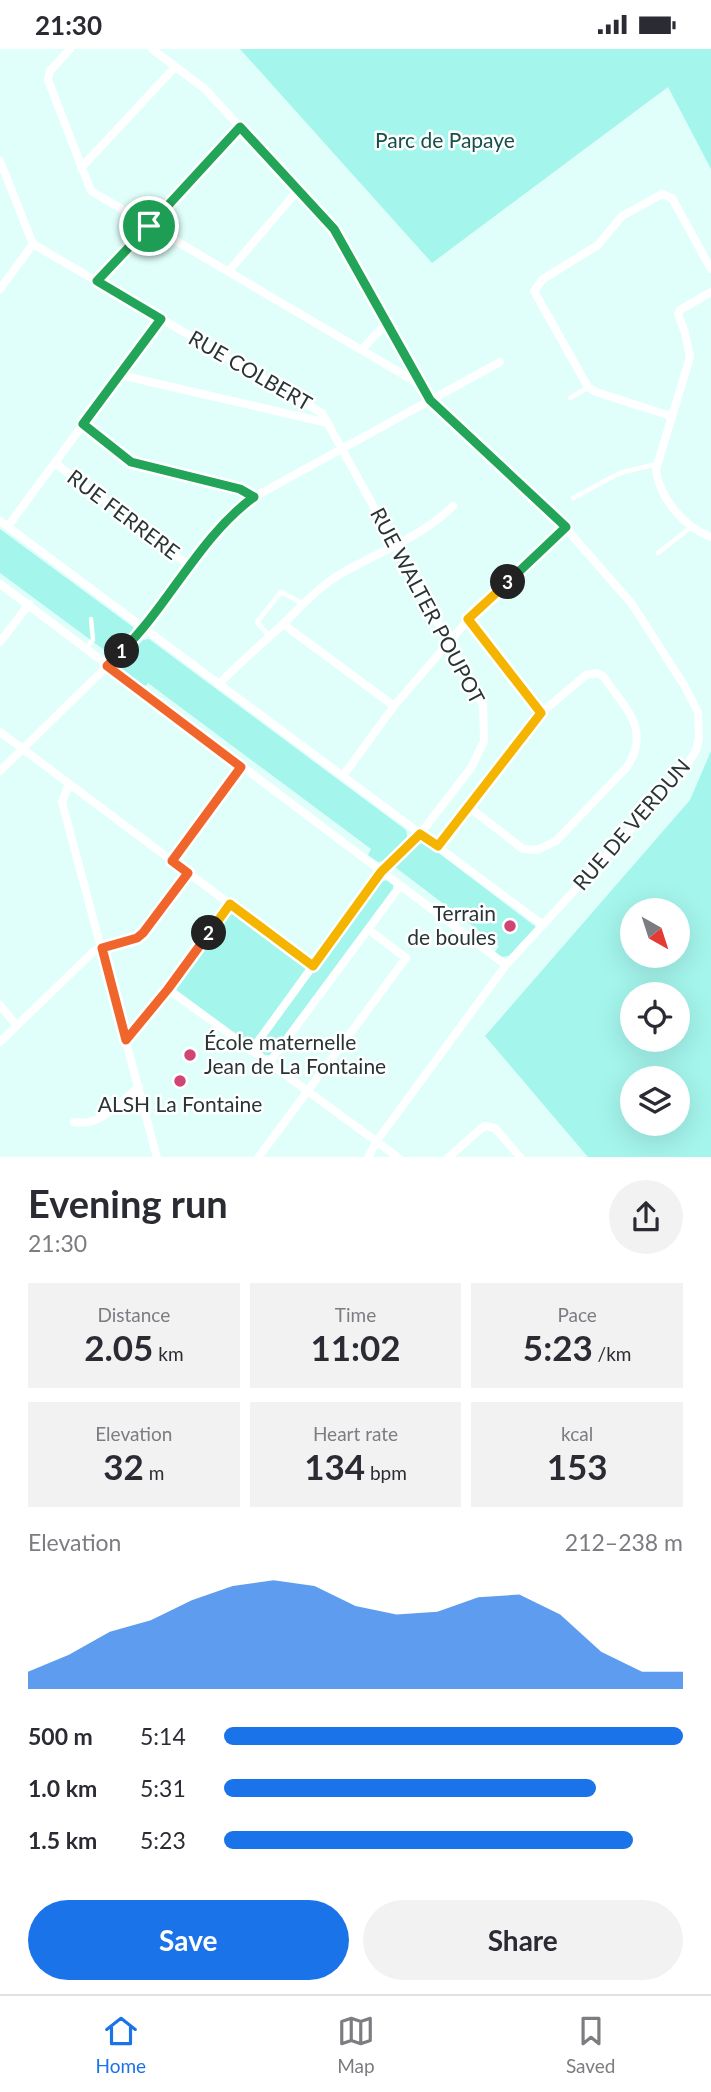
<!DOCTYPE html>
<html lang="en">
<head>
<meta charset="utf-8">
<style>
  :root { --surface:#fff; --page:#f2f2f3; --text:#2b2b33; --muted:#7c7c81; --line:#e1e1e2; --accent:#1a73e8 }
  body { margin:0; font-family:Lato,sans-serif; background:var(--page); color:var(--text); height:100vh; display:flex; flex-direction:column; font-size:26px; white-space:nowrap }
  * { box-sizing:border-box; margin:0 }
  p { font-size:23px; color:var(--muted) }
  .icon { flex:none; width:38px; height:38px; fill:none; stroke:currentColor; stroke-width:2; stroke-linecap:round; stroke-linejoin:round }
  .map { position:relative; height:1108px; overflow:hidden }
  .sheet { display:flex; flex-direction:column; background:var(--surface); flex:1 }
  .sheet>* { flex:none }
  .needle { width:46px; rotate:141deg }
  .buttons { position:absolute; left:620px; top:849px; display:grid; gap:14px }
  .buttons a { display:grid; place-items:center; width:70px; height:70px; border-radius:50%; background:var(--surface); box-shadow:0 7px 28px #0002; font-size:35px }
  .pin { position:absolute; display:grid; place-items:center; width:60px; height:60px; color:#fff; margin:-30px; border:4px solid #fff; border-radius:50%; box-shadow:0 2px 7px #0007 }
  .km { position:absolute; width:35px; height:35px; margin:-18px; border-radius:50%; background:#222; color:#fff; font-size:19px; line-height:35px; text-align:center }
  .round { display:grid; place-items:center; flex:none; width:74px; height:74px; border-radius:37px; background:var(--page) }
  .overview { display:flex; align-items:center; justify-content:space-between; height:119px; padding:0 28px }
  h1 { font-size:38px; font-weight:700; line-height:52px }
  .stats { display:grid; grid-template-columns:repeat(3,1fr); gap:10px; height:119px; padding:7px 28px }
  .stats div { display:grid; align-content:center; border-radius:0px; background:var(--page); text-align:center }
  .stats b { font-size:35px; font-weight:700 }
  .stats small { font-size:19px; font-weight:400 }
  .stats p { font-size:19px }
  .chart { height:196px; padding:14px 28px }
  .chart p { display:flex; justify-content:space-between }
  .chart svg { width:100%; height:126px; margin-top:7px; fill:var(--accent); opacity:.7 }
  .cta { display:flex; gap:14px; margin-top:auto; padding:14px 28px }
  .cta a { flex:1; height:80px; border-radius:42px; background:var(--accent); color:#fff; font-size:28px; font-weight:700; line-height:80px; text-align:center }
  .cta a+a { background:var(--page); color:var(--text) }
  ul { padding:0 28px; list-style:none; font-size:23px }
  li { display:grid; grid-template-columns:112px 84px 1fr; align-items:center; height:52px }
  li i { height:18px; border-radius:9px; background:var(--accent) }
  .status { display:flex; justify-content:space-between; align-items:center; height:49px; padding:0 35px; background:var(--surface); direction:ltr }
  .status svg { height:19px; fill:currentColor }
  .dock { display:flex; justify-content:space-around; align-items:center; height:98px; border-top:2px solid var(--line); background:var(--surface); font-size:19px; color:var(--muted) }
  .dock a { display:grid; justify-items:center; gap:4px }
  .dock .selected { color:var(--accent) }
  .map>svg:first-child { display:block }
</style>
</head>
<body>
<div class="status"><b>21:30</b><svg viewBox="0 0 49 12"><path d="M0 12V9h3v3zM5 12V6h3v6zM10 12V3h3v9zM15 12V0h3v12zM26 1h20v11H26zM47 4h2v5h-2z"/></svg></div>
<div class="map">
<svg width="711" height="1109" viewBox="0 0 711 1109">
  <rect width="100%" height="100%" fill="#e0fffb"/>
  <path fill="#a4f5ec" fill-rule="evenodd" d="M240,0H711V120L668,38L432,214Z
    M0,480L133,578V585L111,606L0,524Z
    M149,590L406,781L408,790L386,812L378,813L368,806L371,800L148,634L144,639L122,622L119,614L143,591Z
    M711,702V1108H588L485,987L690,751ZM632,861H677V906H632ZM632,945H677V990H632ZM677,1029V1074H632V1029Z
    M424,793L536,878L509,907L501,908L495,903L499,897L395,818L416,797Z
    M387,831L393,835V842L271,1006H266L261,1004L260,995L380,833Z
    M230,855L313,917L251,1002L168,940Z"/>
  <g fill="none" stroke-linecap="round" stroke-linejoin="round">
    <path stroke="#fff" stroke-width="4.5" d="M570,349L587,339
      M573,449L620,424L656,415
      M658,504L691,478
      M269,587L257,573L281,543L302,554
      M86,599L93,591L91,570"/>
    <path stroke="#fff" stroke-width="8" d="M70,0L50,22L48,31L91,142L416,333
      M152,0L205,40L334,180L419,335L436,359L555,467L632,555L684,636L698,663L699,689L696,701L683,723L506,916L376,1093L368,1109
      M0,112L33,195
      M81,119L175,18
      M33,195L322,364L483,656L484,692L471,719L420,785L381,823L251,1002
      M228,223L294,146L300,143
      M97,232L240,78
      M0,240L33,195
      M711,243L680,261L678,265L685,284L690,308L656,420C659,449 684,478 711,488
      M361,301L386,275
      M120,326L328,374
      M671,367L596,343L588,338L534,242L543,230L598,196L622,167L662,145L672,149L711,220
      M83,375L131,413L240,440L254,448
      M55,414L190,517
      M0,472L543,876
      M8,477L161,270
      M0,535L506,916
      M283,575L394,657
      M0,593L29,555
      M219,635C239,614 261,596 282,576C299,560 313,543 334,529C372,505 420,490 453,457
      M0,683L313,917
      M0,722L139,586L237,460L254,448L500,313
      M343,727L394,657L468,571L566,478
      M69,735L62,753L157,1109
      M469,758L523,800L537,801L556,792L627,718C652,680 624,658 603,627L597,624L586,626L541,664
      M437,798L541,664L468,571
      M172,812L241,718
      M168,940L399,1109
      M0,956L17,977
      M126,991L168,940L230,855
      M0,993L94,902L137,889L188,824
      M269,1014L400,837
      M74,1073C99,1079 120,1053 139,1038
      M258,1109L406,909L369,881
      M448,1109L484,1077L495,1079L521,1109"/>
  </g>
  <g fill="none" stroke-linecap="round" stroke-linejoin="round">
    <defs>
      <path id="split-1" d="M122,602C169,556 200,487 254,448L240,440L131,413L83,375L161,270L97,232L149,177"/>
      <path id="split-2" d="M122,602L107,617L241,718L172,812L188,824L143,884L137,889L102,899L126,991L168,940L209,884"/>
      <path id="split-3" d="M209,884L230,855L313,917L381,823L420,785L438,797L541,664L468,570L508,533"/>
      <path id="split-4" d="M149,177L240,78L334,180L430,351L566,478L508,533"/>
    </defs>
    <use href="#split-1" stroke="#fff" stroke-width="14"/>
    <use href="#split-2" stroke="#fff" stroke-width="14"/>
    <use href="#split-3" stroke="#fff" stroke-width="14"/>
    <use href="#split-4" stroke="#fff" stroke-width="14"/>
    <use href="#split-1" stroke="#22a559" stroke-width="9"/>
    <use href="#split-2" stroke="#f0652b" stroke-width="9"/>
    <use href="#split-3" stroke="#f5b400" stroke-width="9"/>
    <use href="#split-4" stroke="#22a559" stroke-width="9"/>
  </g>
  <g fill="#d14575" stroke="#fff" stroke-width="2.5">
    <circle cx="510" cy="877" r="7"/>
    <circle cx="190" cy="1006" r="7"/>
    <circle cx="180" cy="1032" r="7"/>
  </g>
  <g text-anchor="middle" stroke-width="5" stroke-linejoin="round" paint-order="stroke">
    <g font-size="21" fill="#15504b" stroke="#fff">
      <text x="445" y="99">Parc de Papaye</text>
    </g>
    <g font-size="21" fill="#273634" stroke="#fff">
      <text transform="translate(250 322) rotate(30)" y="7">RUE COLBERT</text>
      <text transform="translate(123 466) rotate(37)" y="7">RUE FERRERE</text>
      <text transform="translate(427 557) rotate(62)" y="7">RUE WALTER POUPOT</text>
      <text transform="translate(632 776) rotate(-49)" y="7">RUE DE VERDUN</text>
    </g>
    <g font-size="21" fill="#273634" stroke="#fff" text-anchor="end">
      <text x="496" y="872">Terrain<tspan x="496" dy="24">de boules</tspan></text>
      <text x="204" y="1001" text-anchor="start">École maternelle<tspan x="204" dy="24">Jean de La Fontaine</tspan></text>
      <text x="180" y="1063" text-anchor="middle">ALSH La Fontaine</text>
    </g>
  </g>
</svg>
<div class="buttons">
<a><svg class="needle" viewBox="-14 -14 28 28"><path d="M0-13l5 13h-10z" fill="#e53935"/><path d="M0 13l5-13h-10z" fill="#7c7c81"/></svg></a>
<a><svg class="icon" aria-label="locate" viewBox="0 0 24 24"><circle cx="12" cy="12" r="6"/><path d="M12 2v4M12 18v4M2 12h4M18 12h4"/></svg></a>
<a><svg class="icon" aria-label="layers" viewBox="0 0 24 24"><path d="M12 4l9 5-9 5-9-5zM3 14l9 5 9-5"/></svg></a>
</div>
<div class="pin" style="left:149px;top:177px;background:#1e9e55"><svg class="icon" aria-label="arrive" viewBox="0 0 24 24"><path d="M6 21V4h12l-3 4 3 4H6"/></svg></div>
<b class="km" style="left:122px;top:602px">1</b>
<b class="km" style="left:209px;top:884px">2</b>
<b class="km" style="left:508px;top:533px">3</b>
</div>
<section class="sheet">
<div class="overview"><div><h1>Evening run</h1><p>21:30</p></div><a class="round"><svg class="icon" aria-label="share" viewBox="0 0 24 24"><path d="M12 15V3M7 8l5-5 5 5M5 13v7h14v-7"/></svg></a></div>
<div class="stats">
<div><p>Distance</p><b>2.05<small> km</small></b></div>
<div><p>Time</p><b>11:02</b></div>
<div><p>Pace</p><b>5:23<small> /km</small></b></div>
</div>
<div class="stats">
<div><p>Elevation</p><b>32<small> m</small></b></div>
<div><p>Heart rate</p><b>134<small> bpm</small></b></div>
<div><p>kcal</p><b>153</b></div>
</div>
<div class="chart"><p><span>Elevation</span>212–238 m</p>
<svg viewBox="0 0 160 44" preserveAspectRatio="none"><path d="M0 44V38L10 32L20 24L30 20L40 13L50 8L60 6L70 8L80 15L90 18L100 17L110 12L120 11L130 18L140 31L150 38L160 38V44z"/></svg>
</div>
<ul>
<li><b>500 m</b>5:14<i style="width:100%"></i></li>
<li><b>1.0 km</b>5:31<i style="width:81%"></i></li>
<li><b>1.5 km</b>5:23<i style="width:89%"></i></li>
</ul>
<div class="cta"><a>Save</a><a>Share</a></div>
</section>
<nav class="dock">
<a class="selected"><svg class="icon" aria-label="home" viewBox="0 0 24 24"><path d="M3 11l9-7 9 7M6 9v11h12V9"/></svg>Home</a>
<a><svg class="icon" aria-label="map" viewBox="0 0 24 24"><path d="M3 6l6-2 6 2 6-2v14l-6 2-6-2-6 2zM9 4v14M15 6v14"/></svg>Map</a>
<a><svg class="icon" aria-label="saved" viewBox="0 0 24 24"><path d="M7 4h10v16l-5-4-5 4z"/></svg>Saved</a>
</nav>
</body>
</html>
